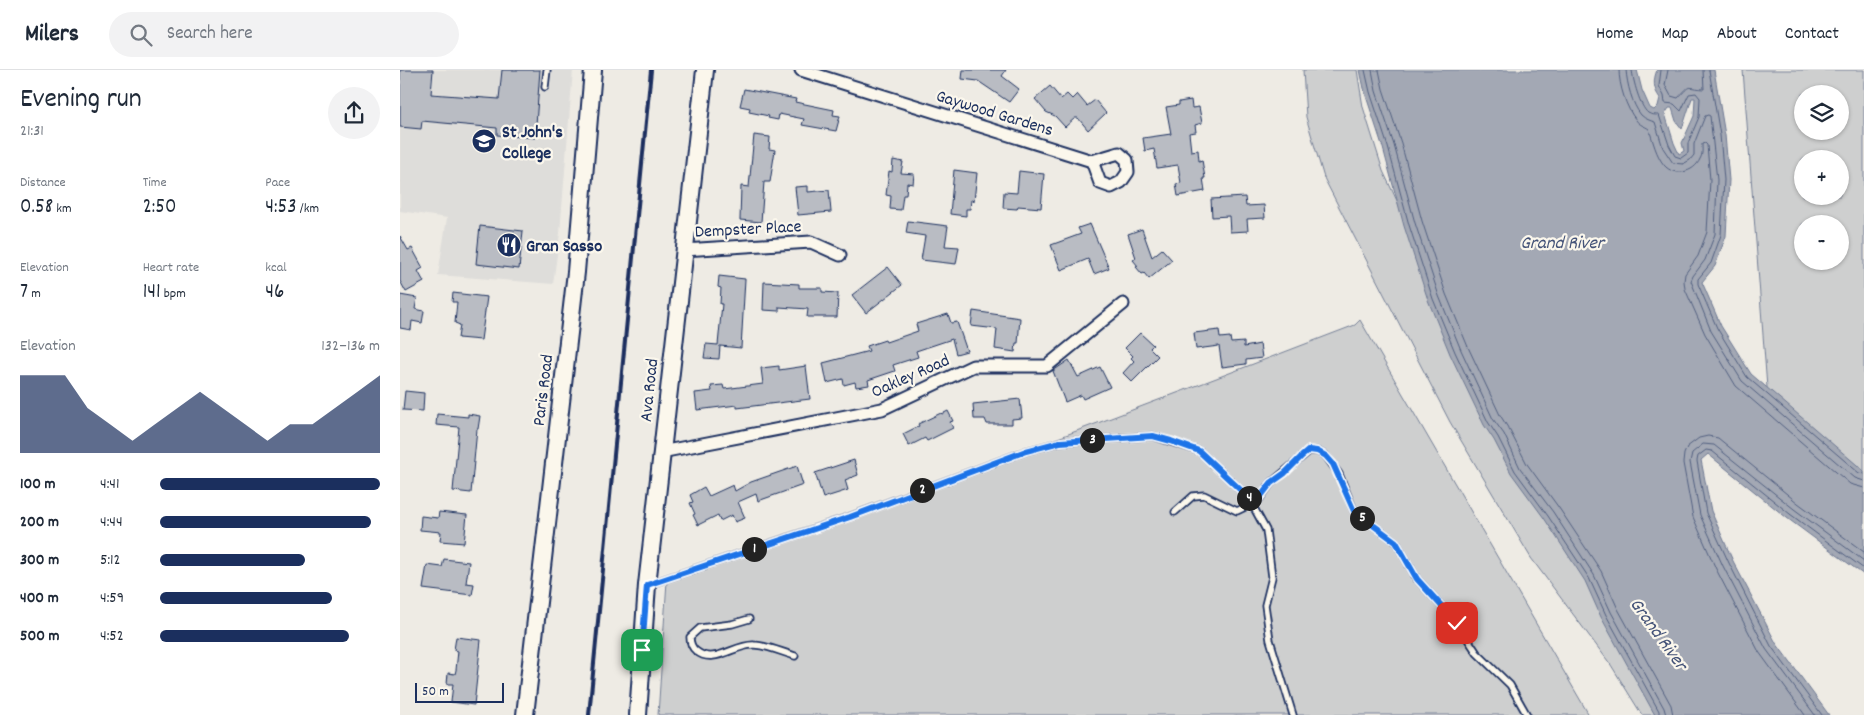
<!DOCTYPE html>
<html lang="en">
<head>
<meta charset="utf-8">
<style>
  :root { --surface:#fff; --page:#f2f2f3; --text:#1f2937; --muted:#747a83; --line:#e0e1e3; --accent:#1b2f5e }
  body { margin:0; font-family:Dekko,sans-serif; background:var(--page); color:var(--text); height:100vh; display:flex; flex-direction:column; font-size:19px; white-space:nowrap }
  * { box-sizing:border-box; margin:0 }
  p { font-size:16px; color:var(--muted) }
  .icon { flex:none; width:28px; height:28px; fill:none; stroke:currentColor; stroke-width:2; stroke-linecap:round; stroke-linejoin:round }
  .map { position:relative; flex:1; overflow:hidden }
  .details { display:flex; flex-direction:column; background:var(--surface); width:400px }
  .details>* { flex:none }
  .fabs { position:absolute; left:1394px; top:15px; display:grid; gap:10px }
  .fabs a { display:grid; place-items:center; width:55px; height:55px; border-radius:50%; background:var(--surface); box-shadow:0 1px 4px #0004; font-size:25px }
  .scale { position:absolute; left:15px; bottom:12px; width:89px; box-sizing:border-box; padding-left:5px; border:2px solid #1b2f5e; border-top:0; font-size:14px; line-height:18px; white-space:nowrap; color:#1b2f5e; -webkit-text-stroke:4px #fbf7ec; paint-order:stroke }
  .pin { position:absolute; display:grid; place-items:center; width:42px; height:42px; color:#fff; margin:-21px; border-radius:10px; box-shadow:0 2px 8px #0006 }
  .km { position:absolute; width:25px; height:25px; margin:-12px; border-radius:50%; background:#222; color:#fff; font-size:14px; line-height:25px; text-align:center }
  .round { display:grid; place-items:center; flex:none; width:52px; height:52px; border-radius:26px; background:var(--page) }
  .summary { display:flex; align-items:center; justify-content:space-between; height:85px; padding:0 20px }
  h1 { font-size:28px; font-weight:600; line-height:38px }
  .figures { display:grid; grid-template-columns:repeat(3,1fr); gap:8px; height:85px; padding:5px 20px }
  .figures div { display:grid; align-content:center }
  .figures b { font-size:21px; font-weight:600 }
  .figures small { font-size:14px; font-weight:400 }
  .figures p { font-size:14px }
  .chart { height:140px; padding:10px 20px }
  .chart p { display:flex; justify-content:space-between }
  .chart svg { width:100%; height:90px; margin-top:5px; fill:var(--accent); opacity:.7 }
  ul { padding:0 20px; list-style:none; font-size:16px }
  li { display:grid; grid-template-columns:80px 60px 1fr; align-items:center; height:38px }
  li i { height:12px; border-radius:6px; background:var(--accent) }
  header { display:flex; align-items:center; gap:30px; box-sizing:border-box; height:70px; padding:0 25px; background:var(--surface); border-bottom:1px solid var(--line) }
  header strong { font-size:24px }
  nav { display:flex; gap:28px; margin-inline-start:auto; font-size:18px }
  .search { width:350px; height:45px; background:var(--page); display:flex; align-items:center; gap:12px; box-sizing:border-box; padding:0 18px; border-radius:28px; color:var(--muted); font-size:19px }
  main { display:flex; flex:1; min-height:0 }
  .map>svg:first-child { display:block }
</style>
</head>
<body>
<header>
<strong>Milers</strong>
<div class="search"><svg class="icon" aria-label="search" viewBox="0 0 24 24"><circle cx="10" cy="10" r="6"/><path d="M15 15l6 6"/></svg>Search here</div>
<nav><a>Home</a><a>Map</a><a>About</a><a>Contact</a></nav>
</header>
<main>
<section class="details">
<div class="summary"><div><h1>Evening run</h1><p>21:31</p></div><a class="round"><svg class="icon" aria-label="share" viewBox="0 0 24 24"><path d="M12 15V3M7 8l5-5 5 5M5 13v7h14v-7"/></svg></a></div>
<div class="figures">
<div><p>Distance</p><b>0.58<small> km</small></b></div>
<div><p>Time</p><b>2:50</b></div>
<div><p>Pace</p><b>4:53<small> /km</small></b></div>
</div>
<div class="figures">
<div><p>Elevation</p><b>7<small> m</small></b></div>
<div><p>Heart rate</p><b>141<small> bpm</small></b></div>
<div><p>kcal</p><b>46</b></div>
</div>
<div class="chart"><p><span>Elevation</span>132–136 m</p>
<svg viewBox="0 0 160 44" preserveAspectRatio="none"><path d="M0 44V6L10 6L20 6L30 22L40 30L50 38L60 30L70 22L80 14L90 22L100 30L110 38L120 30L130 30L140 22L150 14L160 6V44z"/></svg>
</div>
<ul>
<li><b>100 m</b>4:41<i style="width:100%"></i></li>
<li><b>200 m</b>4:44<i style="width:96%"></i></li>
<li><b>300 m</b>5:12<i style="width:66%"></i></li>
<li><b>400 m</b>4:59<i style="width:78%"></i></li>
<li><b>500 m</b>4:52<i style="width:86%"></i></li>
</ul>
</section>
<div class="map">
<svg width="1464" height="645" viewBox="0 0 1464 645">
  <rect width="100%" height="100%" fill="#eeebe4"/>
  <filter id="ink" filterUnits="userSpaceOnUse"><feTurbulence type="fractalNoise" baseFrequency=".02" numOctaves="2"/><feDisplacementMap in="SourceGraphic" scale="10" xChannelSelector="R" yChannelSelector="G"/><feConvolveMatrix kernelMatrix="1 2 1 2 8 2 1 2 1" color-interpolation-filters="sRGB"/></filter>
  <g filter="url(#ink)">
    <path fill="#deddda" d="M0,0H173L160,163L153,214L38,205L47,148L0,141Z"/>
    <path fill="#cecfcf" stroke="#747f96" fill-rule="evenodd" d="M903,0H957L963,37L983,101L1065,275L1247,613L1258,645H1242L1211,595L1131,488L1050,352L924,108L906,47Z
      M1343,0H1464V425L1368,331ZM1402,24H1440V61H1402ZM1402,89H1440V126H1402ZM1402,154H1440V191H1402Z
      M960,250L1189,645H258L267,511C498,429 726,343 955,255Z"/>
    <path fill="#a3a8b4" stroke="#6d7892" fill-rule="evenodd" d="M960,0H1237L1242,20L1250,38L1254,40L1258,36L1260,28C1253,19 1253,10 1257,0H1314L1325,65L1329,110L1326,166L1315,196L1302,212L1321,256L1351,304L1464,401V505L1387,448L1308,384L1301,390L1311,441L1333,491L1376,573L1429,645H1255L1201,547L1185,511L1144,448L1111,403L1094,370L1084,355L1050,284L1028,230L1004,156L983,78L965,23ZM1292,28H1295L1294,46L1282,73L1284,81L1279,84L1274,73L1265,44L1269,38H1272L1276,51L1282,59Z"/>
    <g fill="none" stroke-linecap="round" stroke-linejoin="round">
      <path stroke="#515f80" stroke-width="1" d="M965,0L970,22L988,77L1009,155L1033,229L1055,282L1088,352L1098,367L1115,401L1148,446L1189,508L1206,545L1259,641V645
        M972,0L976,21L994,75L1015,153L1039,226L1061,280L1093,349L1104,364L1120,398L1153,442L1194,505L1211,542L1264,638L1266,645
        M979,0L983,19L1001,73L1022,151L1046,224L1068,277L1100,345L1110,361L1127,394L1159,438L1201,501L1218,539L1271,635L1273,645
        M1219,0C1219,15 1226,38 1236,50C1239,55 1245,56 1249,59C1253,71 1256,85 1264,95C1274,107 1294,103 1300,89C1303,84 1302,79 1302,74L1305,73L1307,75L1310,110L1307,162L1298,186L1285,204L1284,211L1285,219L1305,264L1336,316L1450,414L1464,418
        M1226,0C1227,14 1232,34 1241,45C1245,49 1251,51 1255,52L1263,78L1273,93L1283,94L1290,90L1294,85V74L1305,46L1308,45L1310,46L1317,110L1315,164L1305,190L1293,206L1291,211L1311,261L1342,311L1455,408L1464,411
        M1232,0C1233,10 1240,37 1248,43C1251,45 1256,45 1259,45L1269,75L1275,86L1281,88L1288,83V73L1299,47L1300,28L1296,23L1289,24L1281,41L1274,34L1265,33L1264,26L1259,16L1261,0
        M1268,0L1265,15L1271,26L1278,28C1292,13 1285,18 1304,19L1303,0
        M1309,0L1320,65L1324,110L1321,165L1311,193L1298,209V214L1317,258L1347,307L1459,403L1464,404
        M1405,645L1359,582L1316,499L1293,447L1283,393L1284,384L1287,377L1299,368L1308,366L1318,368L1398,433L1464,482
        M1415,645L1366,579L1323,496L1300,445L1290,392L1292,383L1303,374L1314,375L1394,439L1464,491
        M1422,645L1371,576L1329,493L1306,443L1297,391L1298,386L1306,380L1312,381L1390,444L1464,499"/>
    </g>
    <path fill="#b9bcc3" stroke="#1b2f5e" d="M0,0H33L31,24L99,29L102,0H140L135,68L97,65V58L22,51L21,59L0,57Z
      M563,0H606L602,6L619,19L609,32L578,11L562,9Z
      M650,16L661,29L667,24L672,29L677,24L687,36L695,30L706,43L688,60L678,48H675L665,57L655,46L646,42L635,29Z
      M344,19L396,29L395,32L434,40L433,45L440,46L436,61L402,55L404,49L379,44L378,50L368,48L369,46L349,42L350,38L340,36Z
      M791,30L792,38L799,37L802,53L795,55L796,62L789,63L791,81L798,80L799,91L802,90L805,108H803L805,121L778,126L776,114L781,113L778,95L757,98L754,79L745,81L743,68L771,64L766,37L779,35V32Z
      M354,65L370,67L369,79L375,80L370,112H364L361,152L340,150L341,116L349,117Z
      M493,90L503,92L501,103L514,104L513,114L507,113L506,125H503L501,140L490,139L491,126L486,125L489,101L492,102Z
      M554,100L577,103L574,131L571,130L570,139H566V146L550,144Z
      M619,101L644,104L641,138L618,136L617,139L603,138L604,122L617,123Z
      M408,116V122L429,120L431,142L398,145L395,117Z
      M845,127L846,136L864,135L865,148L847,149L848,161L830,162L829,146L812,147L811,129Z
      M508,151L548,156L545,176L559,177L556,194L521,190L525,166L506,163Z
      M690,154L709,198L694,204L688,189L661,200L651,175L681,164L678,158Z
      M80,156L123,161L119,199L76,194Z
      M742,159L752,187L762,179L772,190L749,209L744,203L742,204L736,197L738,196L733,190L736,188L728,164Z
      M0,166L8,180L12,178L23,198L18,201L24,212L6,222L0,211Z
      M488,197L502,215L466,243L452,225Z
      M319,206L345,209L341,278L320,276L319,289L304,288L306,274L318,275L322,234H320L321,218L318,217Z
      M364,212L399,214V218H422V222L438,223L437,247H407L408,239L379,237V241L363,240Z
      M53,223L87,227L81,270L58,268L60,255L55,253L57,232H52Z
      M0,225L17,228L15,239L24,241L22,253L12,251L11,260L0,258Z
      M573,241L620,248L618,273H616L615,282L595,279L597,259L571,256Z
      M548,244L551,253L557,252L567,281L556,284L552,269L516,281L518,287L493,295L495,301L468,310L469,315L456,317L455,312L444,315L443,309L427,313L423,293L469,281L467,276L485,270L486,272L518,261L516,254Z
      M819,260L820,268L830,267L831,273L844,272V277L860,274L862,288L846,290V294L822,297L819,276L796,279L794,263Z
      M740,263L753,275L750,278L758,286L732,312L723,303L734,291L731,288L733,286L725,278Z
      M669,290L678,307L700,297L710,317L683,329L681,325L665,332L653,301Z
      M379,296V300L406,296L410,329L337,338V335L297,340L295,323L312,321L311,316L323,315L324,319L363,314L361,298Z
      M5,321L24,323L23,341L3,340Z
      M620,329L622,348L612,349V354H587L585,349H574L573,334Z
      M548,341L553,351L550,352L553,358L527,371L525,368L509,376L503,364L519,356L518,354L541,343L542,344Z
      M37,344L68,347V344L80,346L78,359H77L71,423L53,421L59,357L36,355Z
      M454,390L458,405L445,410L448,420L423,428L415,403Z
      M397,396L403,415L358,431L356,424L338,432L345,448L335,452L332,445L320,451L318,445L298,455L293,445L295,444L290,433L293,432L290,425L304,417L309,426L333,415L335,421L351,412Z
      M39,442L67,445L64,473L40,471L41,462L20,460L21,446L38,448Z
      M44,489L69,492L66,513L74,514L72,525L23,519L27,495L42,497Z
      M56,567L81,570L74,635L51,632L53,614H47L48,603L55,604L56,600L58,581L54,580Z"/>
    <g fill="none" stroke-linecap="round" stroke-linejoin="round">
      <defs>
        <path id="lane" d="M145,17L147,0
          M775,442L793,426L804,425L837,441L858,431L871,413L909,381H917L926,386L939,404L954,441L996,472L1017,509L1057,553L1077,583L1110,615L1127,645
          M250,514L449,447L626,381L660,372L753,366L799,381L848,427L866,460L872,507L865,535L870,570L893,645
          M349,549L332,554L300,558L290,567C290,573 291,577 296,581C314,596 334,574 354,575C365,575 385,583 395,586"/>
        <path id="street" d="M401,0L692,91L719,83L727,90L728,102L721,112L711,117L700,113L692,91
          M284,180L411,172L440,185
          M261,382L482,339L573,296H647L723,234"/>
        <path id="secondary" d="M125,645L176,202L193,0
          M238,645L247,515L305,0"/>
      </defs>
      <use href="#lane" stroke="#1b2f5e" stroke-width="9"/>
      <use href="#street" stroke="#1b2f5e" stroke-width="15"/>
      <use href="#secondary" stroke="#1b2f5e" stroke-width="20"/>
      <use href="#lane" stroke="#fbf7ec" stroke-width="5.5"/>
      <use href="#street" stroke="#fbf7ec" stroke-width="11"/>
      <use href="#secondary" stroke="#fbf7ec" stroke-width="16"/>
      <path stroke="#1b2f5e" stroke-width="4" d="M189,645L251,0"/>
    </g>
  </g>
  <g fill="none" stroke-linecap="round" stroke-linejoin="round" filter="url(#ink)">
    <defs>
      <path id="route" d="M242,580L247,515L450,447L626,381L660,372L753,366L771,371L799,381L848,427L852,434L858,430L871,413L885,403L902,386L909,380L917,381L926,386L933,394L954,441L996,472L1017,509L1057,553"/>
    </defs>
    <use href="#route" stroke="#fff" stroke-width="10"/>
    <use href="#route" stroke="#1a73e8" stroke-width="6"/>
  </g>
  <defs>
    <symbol id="school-disc" viewBox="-11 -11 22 22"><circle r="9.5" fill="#1b2f5e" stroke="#fbf7ec"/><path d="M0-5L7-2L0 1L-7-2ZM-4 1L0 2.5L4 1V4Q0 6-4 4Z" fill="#fff"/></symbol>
    <symbol id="restaurant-disc" viewBox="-11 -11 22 22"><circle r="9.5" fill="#1b2f5e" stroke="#fbf7ec"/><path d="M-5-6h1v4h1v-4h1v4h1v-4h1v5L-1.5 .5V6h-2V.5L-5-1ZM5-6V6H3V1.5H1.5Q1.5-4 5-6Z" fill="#fff"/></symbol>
  </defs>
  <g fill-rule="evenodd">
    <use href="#school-disc" x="70" y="57" width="28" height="28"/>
    <use href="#restaurant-disc" x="95" y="161" width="28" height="28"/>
  </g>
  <g text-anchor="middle" stroke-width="4.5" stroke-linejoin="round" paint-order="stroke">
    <g font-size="18" fill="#1b2f5e" stroke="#fbf7ec">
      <text transform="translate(595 42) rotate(17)" y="6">Gaywood Gardens</text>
      <text transform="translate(348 158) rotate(-3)" y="6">Dempster Place</text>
      <text transform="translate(510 305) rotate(-24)" y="6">Oakley Road</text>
      <text transform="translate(142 320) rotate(-83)" y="6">Paris Road</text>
      <text transform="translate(248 320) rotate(-84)" y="6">Ava Road</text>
    </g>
    <g font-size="18" font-weight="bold" fill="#1b2f5e" stroke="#fbf7ec" text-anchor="start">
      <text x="102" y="67">St John's<tspan x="102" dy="21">College</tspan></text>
      <text x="126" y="181">Gran Sasso</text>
    </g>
    <g font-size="19" font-style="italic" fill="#445378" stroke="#fbf7ec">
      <text x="1162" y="178">Grand River</text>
      <text transform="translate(1260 563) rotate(54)" y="7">Grand River</text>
    </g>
  </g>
</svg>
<div class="fabs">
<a><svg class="icon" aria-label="layers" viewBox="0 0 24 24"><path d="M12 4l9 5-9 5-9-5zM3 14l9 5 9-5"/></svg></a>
<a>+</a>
<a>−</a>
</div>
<div class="scale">50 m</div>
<div class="pin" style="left:242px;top:580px;background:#1e9e55"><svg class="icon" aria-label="arrive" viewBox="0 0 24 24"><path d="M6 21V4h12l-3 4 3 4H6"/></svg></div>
<div class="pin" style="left:1057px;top:553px;background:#d93025"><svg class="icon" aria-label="check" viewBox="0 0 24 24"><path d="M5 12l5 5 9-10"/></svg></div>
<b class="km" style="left:354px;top:479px">1</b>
<b class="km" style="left:522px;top:420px">2</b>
<b class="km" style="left:692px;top:370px">3</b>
<b class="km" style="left:849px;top:428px">4</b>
<b class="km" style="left:962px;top:448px">5</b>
</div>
</main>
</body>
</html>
